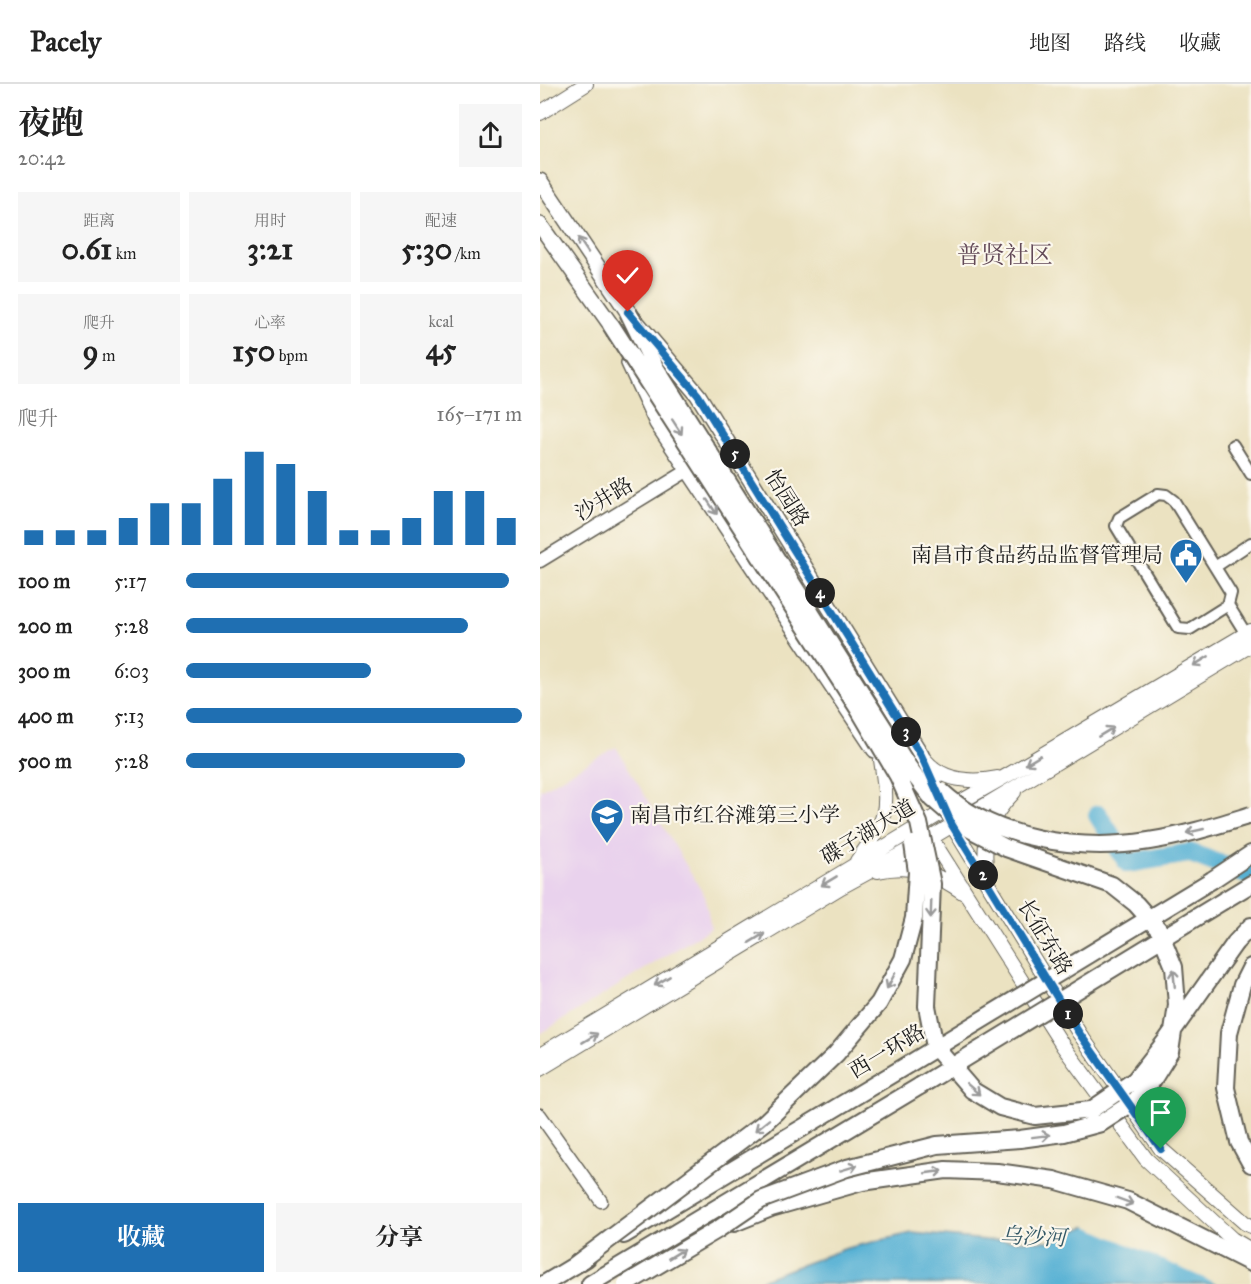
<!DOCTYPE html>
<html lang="zh">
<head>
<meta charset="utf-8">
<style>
  :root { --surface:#fff; --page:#f6f6f6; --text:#222; --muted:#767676; --line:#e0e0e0; --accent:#1f6fb2 }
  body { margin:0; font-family:"IM FELL Great Primer","Noto Serif SC",serif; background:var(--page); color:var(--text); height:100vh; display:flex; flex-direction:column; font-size:22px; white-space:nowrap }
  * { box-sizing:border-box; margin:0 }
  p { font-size:20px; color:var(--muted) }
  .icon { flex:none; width:33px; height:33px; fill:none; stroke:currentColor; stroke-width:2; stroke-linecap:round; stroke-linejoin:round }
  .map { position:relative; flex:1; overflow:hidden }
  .panel { display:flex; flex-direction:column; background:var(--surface); width:540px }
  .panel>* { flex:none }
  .pin { position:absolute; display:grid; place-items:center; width:51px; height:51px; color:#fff; margin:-62px -26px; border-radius:50% 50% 50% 0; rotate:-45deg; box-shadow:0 0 6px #0007 }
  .pin .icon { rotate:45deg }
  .km { position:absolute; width:30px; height:30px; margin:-15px; border-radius:50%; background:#222; color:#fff; font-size:16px; line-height:30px; text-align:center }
  .round { display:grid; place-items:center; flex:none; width:63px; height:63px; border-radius:0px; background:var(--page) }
  .head { display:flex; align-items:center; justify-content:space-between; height:102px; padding:0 18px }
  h1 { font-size:33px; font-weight:700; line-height:45px }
  .metrics { display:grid; grid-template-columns:repeat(3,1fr); gap:9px; height:102px; padding:6px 18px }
  .metrics div { display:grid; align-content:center; border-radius:0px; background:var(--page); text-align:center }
  .metrics b { font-size:30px; font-weight:700 }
  .metrics small { font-size:16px; font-weight:400 }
  .metrics p { font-size:16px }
  .chart { height:168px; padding:12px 18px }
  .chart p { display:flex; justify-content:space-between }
  .chart svg { width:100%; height:108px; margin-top:6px; stroke:var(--accent); stroke-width:6 }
  .primary-button { display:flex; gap:12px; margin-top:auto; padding:12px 18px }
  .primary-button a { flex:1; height:69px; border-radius:0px; background:var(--accent); color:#fff; font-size:24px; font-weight:700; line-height:69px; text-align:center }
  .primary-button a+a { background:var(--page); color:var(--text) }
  ul { padding:0 18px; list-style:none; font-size:20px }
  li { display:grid; grid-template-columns:96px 72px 1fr; align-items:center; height:45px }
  li i { height:15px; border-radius:8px; background:var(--accent) }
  header { display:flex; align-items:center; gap:36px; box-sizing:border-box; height:84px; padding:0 30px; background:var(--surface); border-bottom:2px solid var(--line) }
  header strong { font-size:28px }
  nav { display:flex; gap:33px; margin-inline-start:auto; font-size:21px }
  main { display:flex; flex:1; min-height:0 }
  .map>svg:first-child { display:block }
</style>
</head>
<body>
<header>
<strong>Pacely</strong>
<nav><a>地图</a><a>路线</a><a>收藏</a></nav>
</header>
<main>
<section class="panel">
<div class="head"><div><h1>夜跑</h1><p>20:42</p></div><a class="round"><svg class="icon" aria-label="share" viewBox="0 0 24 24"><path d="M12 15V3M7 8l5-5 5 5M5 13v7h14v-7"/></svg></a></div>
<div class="metrics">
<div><p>距离</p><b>0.61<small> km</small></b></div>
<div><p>用时</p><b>3:21</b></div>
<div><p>配速</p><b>5:30<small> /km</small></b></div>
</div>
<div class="metrics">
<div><p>爬升</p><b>9<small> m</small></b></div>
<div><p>心率</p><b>150<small> bpm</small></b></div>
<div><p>kcal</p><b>45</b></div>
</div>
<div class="chart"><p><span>爬升</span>165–171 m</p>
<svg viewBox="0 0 160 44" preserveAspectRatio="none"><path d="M5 44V38M15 44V38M25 44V38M35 44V33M45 44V27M55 44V27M65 44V17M75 44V6M85 44V11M95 44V22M105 44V38M115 44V38M125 44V33M135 44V22M145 44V22M155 44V33"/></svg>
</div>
<ul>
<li><b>100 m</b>5:17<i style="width:96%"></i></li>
<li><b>200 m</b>5:28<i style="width:84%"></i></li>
<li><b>300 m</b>6:03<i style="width:55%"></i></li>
<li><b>400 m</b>5:13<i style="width:100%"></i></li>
<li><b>500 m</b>5:28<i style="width:83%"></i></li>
</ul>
<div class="primary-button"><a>收藏</a><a>分享</a></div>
</section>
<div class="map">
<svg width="711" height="1200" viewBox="0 0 711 1200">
  <rect width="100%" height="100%" fill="#fbf7ec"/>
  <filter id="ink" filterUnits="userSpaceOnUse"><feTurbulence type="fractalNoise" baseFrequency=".0167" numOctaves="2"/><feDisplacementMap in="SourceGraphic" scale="12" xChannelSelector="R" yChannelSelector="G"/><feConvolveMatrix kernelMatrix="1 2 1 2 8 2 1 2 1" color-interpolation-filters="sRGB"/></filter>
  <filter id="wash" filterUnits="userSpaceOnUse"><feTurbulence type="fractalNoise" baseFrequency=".008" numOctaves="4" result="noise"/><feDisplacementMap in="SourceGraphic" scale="24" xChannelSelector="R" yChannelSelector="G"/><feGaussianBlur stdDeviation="1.35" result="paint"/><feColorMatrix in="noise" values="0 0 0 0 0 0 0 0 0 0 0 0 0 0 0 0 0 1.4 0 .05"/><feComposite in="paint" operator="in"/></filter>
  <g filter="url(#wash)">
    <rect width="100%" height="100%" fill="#ebe2c1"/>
    <path fill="#e9d2ed" d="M76,663L165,813L171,844L0,950V706Z"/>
    <path fill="#56b1d4" stroke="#396678" stroke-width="1.5" d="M551,1140L694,1200H215L226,1194L307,1164L372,1149L446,1156L513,1157Z"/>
    <path fill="#ebe2c1" d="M693,763L711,769V875L702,876L699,873L690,766Z
      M711,1045V1185L698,1200H677L542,1140L575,1123L614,1095Z"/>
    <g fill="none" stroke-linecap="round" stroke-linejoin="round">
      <path stroke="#56b1d4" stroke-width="20" d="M558,731L588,779L650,769L711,792"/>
    </g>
  </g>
  <g filter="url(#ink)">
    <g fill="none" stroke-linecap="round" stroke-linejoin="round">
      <defs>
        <path id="minor" d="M693,361L711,390
          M675,483L711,459
          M688,521L691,509L634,417L626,411L618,410L579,434L576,442L638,544L650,545L688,521L706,550"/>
        <path id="tertiary" d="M0,477L147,387
          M0,1031L61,1117"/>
        <path id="secondary" d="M0,29L46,0
          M384,675C402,697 431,699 457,694
          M412,741L539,949L621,1065L705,1139L711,1142
          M391,754L523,962L606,1075L692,1155L711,1166
          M317,777C348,733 349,728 341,676
          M338,787C374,779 395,789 424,809
          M447,794C442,757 447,735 474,708
          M0,971L406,726L468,691L711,547
          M0,985L301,803L391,754L711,561"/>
        <path id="primary" d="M0,97L88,228L158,311L381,671L403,719
          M0,141L71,241L76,252
          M89,279L117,339L335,666"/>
        <path id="trunk" d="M672,796L711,770
          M683,817L711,800
          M695,859L711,842
          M711,883L702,901L689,949L686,1004L699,1058L711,1080
          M194,1139L231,1124L322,1098L406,1086L457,1088L514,1096L588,1117L711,1179
          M84,1151L369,980
          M4,1200L47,1174
          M50,1200L380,1002"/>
      </defs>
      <use href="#minor" stroke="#646156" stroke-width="14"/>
      <use href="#tertiary" stroke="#646156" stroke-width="15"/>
      <use href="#secondary" stroke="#646156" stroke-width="16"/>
      <use href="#primary" stroke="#646156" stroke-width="18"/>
      <use href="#trunk" stroke="#646156" stroke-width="20"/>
      <use href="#minor" stroke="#fff" stroke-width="10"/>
      <use href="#tertiary" stroke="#fff" stroke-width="12"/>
      <use href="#secondary" stroke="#fff" stroke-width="14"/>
      <use href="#primary" stroke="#fff" stroke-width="15"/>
      <use href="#trunk" stroke="#fff" stroke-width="16"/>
      <defs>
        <path id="trunk-bridge" d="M71,241L318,624L358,692L379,739L392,800L387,922L395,963L432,1006L460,1023L495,1032L551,1026L595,996L625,958L695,859
          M401,707C453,756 540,768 609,757C643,752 678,741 711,731
          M369,980L672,796
          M380,1002L683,817
          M35,1181L224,1039L296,970L339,919L363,875L374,834L377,788L373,760
          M86,1200L177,1146L221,1116L307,1084L397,1061L480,1055L524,1049L561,1039L595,1017L612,997L630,968L637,921L634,883L619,846L596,820L572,801L466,764L424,742L393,715L369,684L115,283L88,228"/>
      </defs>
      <use href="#trunk-bridge" stroke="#646156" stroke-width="20" stroke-linecap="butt"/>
      <use href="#trunk-bridge" stroke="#fff" stroke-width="16"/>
    </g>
    <defs><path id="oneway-shaft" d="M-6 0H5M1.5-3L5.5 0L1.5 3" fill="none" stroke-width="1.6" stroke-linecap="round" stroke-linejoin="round" transform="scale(1.5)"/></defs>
    <g stroke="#999">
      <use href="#oneway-shaft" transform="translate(43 161) rotate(-124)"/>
      <use href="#oneway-shaft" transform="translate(137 343) rotate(57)"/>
      <use href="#oneway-shaft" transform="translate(172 423) rotate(56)"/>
      <use href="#oneway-shaft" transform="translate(661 577) rotate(149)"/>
      <use href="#oneway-shaft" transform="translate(566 648) rotate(-31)"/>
      <use href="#oneway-shaft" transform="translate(493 676) rotate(149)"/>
      <use href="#oneway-shaft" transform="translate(655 747) rotate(167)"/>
      <use href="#oneway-shaft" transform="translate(289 797) rotate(149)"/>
      <use href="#oneway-shaft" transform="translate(391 825) rotate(92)"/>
      <use href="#oneway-shaft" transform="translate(217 854) rotate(-31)"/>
      <use href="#oneway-shaft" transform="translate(634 894) rotate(-95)"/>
      <use href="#oneway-shaft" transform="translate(122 897) rotate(149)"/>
      <use href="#oneway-shaft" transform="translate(351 897) rotate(118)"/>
      <use href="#oneway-shaft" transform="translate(50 954) rotate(-31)"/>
      <use href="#oneway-shaft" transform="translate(433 1005) rotate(41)"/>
      <use href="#oneway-shaft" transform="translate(222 1041) rotate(141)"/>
      <use href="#oneway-shaft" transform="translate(501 1052) rotate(-7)"/>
      <use href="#oneway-shaft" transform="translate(309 1084) rotate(-17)"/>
      <use href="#oneway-shaft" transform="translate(394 1088) rotate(-8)"/>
      <use href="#oneway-shaft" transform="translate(585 1117) rotate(20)"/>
      <use href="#oneway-shaft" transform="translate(136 1170) rotate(-31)"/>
    </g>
  </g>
  <g fill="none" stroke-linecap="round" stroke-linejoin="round" filter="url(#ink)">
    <defs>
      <path id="route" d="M88,228L158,311L381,671L412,741L539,949L621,1065"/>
    </defs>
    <use href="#route" stroke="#fff" stroke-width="12"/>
    <use href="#route" stroke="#1f6fb2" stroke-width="8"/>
  </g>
  <defs>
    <symbol id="civic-pin" viewBox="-11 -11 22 30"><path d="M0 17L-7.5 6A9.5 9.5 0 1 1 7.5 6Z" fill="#1f6fb2" stroke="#fbf7ec"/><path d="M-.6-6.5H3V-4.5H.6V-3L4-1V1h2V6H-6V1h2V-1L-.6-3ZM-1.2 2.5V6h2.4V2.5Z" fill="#fff"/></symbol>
    <symbol id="school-pin" viewBox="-11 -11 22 30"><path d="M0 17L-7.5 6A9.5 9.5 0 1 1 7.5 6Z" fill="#1f6fb2" stroke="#fbf7ec"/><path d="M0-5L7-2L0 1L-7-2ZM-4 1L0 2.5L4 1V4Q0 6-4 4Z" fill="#fff"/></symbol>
  </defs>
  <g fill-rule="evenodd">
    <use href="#civic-pin" x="627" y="452" width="38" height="52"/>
    <use href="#school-pin" x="48" y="712" width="38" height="52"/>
  </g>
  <g text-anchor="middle" stroke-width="4.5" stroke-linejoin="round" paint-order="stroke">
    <g font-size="21" fill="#1c1c1c" stroke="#fbf7ec">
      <text transform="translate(247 414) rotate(58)" y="7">怡园路</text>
      <text transform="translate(64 415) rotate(-31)" y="7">沙井路</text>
      <text transform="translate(328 748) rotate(-31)" y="7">碟子湖大道</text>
      <text transform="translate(505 853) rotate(59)" y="7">长征东路</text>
      <text transform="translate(347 967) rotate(-31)" y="7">西一环路</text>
    </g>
    <g font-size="21" fill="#1c1c1c" stroke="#fbf7ec" text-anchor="end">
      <text x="623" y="478">南昌市食品药品监督管理局</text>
      <text x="90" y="738" text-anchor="start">南昌市红谷滩第三小学</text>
    </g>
    <g font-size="22" font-style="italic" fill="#335866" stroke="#fbf7ec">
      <text transform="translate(493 1152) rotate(2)" y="8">乌沙河</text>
    </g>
    <g font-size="24" fill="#634a58" stroke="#fbf7ec">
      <text x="465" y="179">普贤社区</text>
    </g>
  </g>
</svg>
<div class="pin" style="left:621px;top:1065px;background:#1e9e55"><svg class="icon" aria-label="arrive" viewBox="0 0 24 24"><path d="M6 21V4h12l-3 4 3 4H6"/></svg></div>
<div class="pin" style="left:88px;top:228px;background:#d93025"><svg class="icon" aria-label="check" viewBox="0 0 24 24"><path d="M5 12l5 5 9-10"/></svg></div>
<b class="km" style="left:528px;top:930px">1</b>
<b class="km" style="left:443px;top:791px">2</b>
<b class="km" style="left:366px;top:648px">3</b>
<b class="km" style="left:280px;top:509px">4</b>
<b class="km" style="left:195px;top:370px">5</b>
</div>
</main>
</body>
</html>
